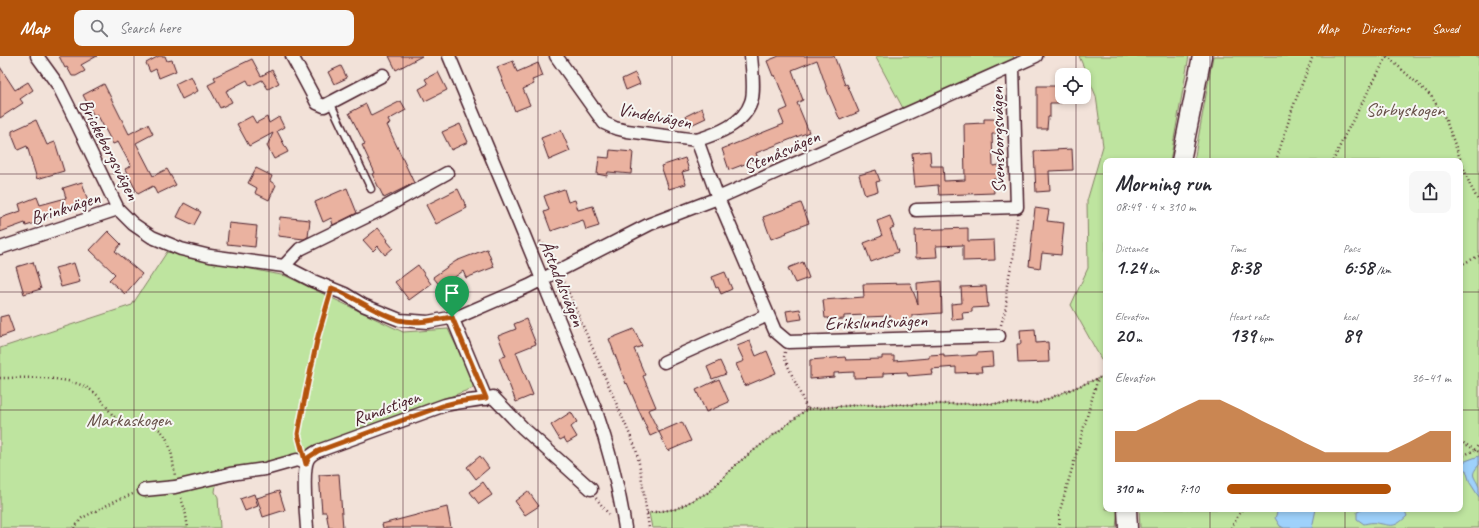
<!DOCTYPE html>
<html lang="en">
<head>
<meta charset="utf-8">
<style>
  :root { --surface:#fff; --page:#f7f7f7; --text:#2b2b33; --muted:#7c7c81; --accent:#b45309 }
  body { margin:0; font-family:Caveat,sans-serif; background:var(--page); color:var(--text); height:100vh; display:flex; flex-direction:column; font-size:15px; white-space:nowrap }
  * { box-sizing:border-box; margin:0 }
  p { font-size:13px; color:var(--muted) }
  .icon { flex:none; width:22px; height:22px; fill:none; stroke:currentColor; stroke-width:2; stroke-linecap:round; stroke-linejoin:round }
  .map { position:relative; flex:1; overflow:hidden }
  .sheet { position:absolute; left:1103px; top:102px; width:360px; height:354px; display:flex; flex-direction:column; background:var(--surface); border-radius:8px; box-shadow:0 2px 6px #0003 }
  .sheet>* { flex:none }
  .fabs { position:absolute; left:1055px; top:12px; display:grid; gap:8px }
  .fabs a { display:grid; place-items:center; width:36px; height:36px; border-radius:8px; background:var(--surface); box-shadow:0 2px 6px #0003; font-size:20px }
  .pin { position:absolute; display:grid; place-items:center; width:34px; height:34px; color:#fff; margin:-41px -17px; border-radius:50% 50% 50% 0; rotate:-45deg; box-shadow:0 0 4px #0007 }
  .pin .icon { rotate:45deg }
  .round { display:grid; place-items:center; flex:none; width:42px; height:42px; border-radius:8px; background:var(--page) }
  .overview { display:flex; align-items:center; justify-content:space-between; height:68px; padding:0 12px }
  h1 { font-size:22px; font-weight:700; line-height:30px }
  .metrics { display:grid; grid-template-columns:repeat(3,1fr); gap:6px; height:68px; padding:4px 12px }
  .metrics div { display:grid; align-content:center }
  .metrics b { font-size:20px; font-weight:700 }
  .metrics small { font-size:11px; font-weight:400 }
  .metrics p { font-size:11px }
  .chart { height:112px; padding:8px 12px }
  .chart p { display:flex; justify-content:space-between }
  .chart svg { width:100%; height:72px; margin-top:4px; fill:var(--accent); opacity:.7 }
  ul { padding:0 12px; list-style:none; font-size:13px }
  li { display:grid; grid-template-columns:64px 48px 1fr; align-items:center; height:30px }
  li i { height:10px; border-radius:5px; background:var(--accent) }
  header { display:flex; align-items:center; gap:24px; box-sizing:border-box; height:56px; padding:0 20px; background:var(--accent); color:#fff }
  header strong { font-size:19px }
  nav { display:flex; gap:22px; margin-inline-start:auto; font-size:14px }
  .search { width:280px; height:36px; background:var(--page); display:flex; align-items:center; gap:10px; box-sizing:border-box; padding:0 14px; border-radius:8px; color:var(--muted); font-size:15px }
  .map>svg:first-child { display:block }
</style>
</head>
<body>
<header>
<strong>Map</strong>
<div class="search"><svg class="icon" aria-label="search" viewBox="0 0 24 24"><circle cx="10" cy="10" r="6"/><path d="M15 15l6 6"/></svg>Search here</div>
<nav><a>Map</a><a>Directions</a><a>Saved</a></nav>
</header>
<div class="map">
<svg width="1479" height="472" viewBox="0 0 1479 472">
  <rect width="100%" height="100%" fill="#f2e2d9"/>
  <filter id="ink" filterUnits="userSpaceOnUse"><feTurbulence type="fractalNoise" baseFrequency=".025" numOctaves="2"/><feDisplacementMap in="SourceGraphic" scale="8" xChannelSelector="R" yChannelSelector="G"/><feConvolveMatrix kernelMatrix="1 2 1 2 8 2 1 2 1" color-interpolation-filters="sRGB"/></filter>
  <g filter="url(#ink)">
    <path fill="#bee49f" stroke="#848265" d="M875,0H1013L1015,5L905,56Z
      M1079,0H1189L1170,105H1106V312L1071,249L1088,212L1087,145L1103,90L1096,40Z
      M1213,0H1479V472H1140L1139,453H1460V105H1194Z
      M167,196L286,220L403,276L448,273L476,331L216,429L215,436L218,441L220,472H0V292L132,249Z
      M1106,319V453H1118L1116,472H652L649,457L676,453L709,436L739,406L807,353L858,349L1038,347Z"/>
    <path fill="#9ed1fb" stroke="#7c8aa8" d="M1479,400V409C1469,420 1475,420 1479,431C1479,433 1479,438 1479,441L1470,427L1466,414H1460V407Z
      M1281,453H1316L1312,472H1284L1280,470L1275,462L1278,454Z
      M1364,453H1404L1407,460C1394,472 1393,470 1377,467C1373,466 1368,467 1364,468L1357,463V456Z"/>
    <path fill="#eab2a0" stroke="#4a1f2b" d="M59,0H97L81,9L85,15L76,20H72L67,11L65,12Z
      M159,0H165L167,5L172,4L176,15L159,22L156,13L150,16L146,7Z
      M389,0H422L396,14Z
      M779,0H834L845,29L847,28L859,56L840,64L828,36L817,4L792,14L803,44L797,47L809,76L756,97L758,103L729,114L722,93L784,68L779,56L788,52L775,19L773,20L767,5Z
      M252,3L261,20L272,14L279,27L268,33L262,24L250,30L247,24L226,35L232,46L220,52L208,29L216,25L214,21Z
      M513,5L517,16L538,7L543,20L532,24L534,28L523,33L530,49L515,55L497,11Z
      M341,10L347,22L334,28L328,16Z
      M0,11L15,34L28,26L33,34L20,43L23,47L0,62Z
      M438,16L447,34L425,45L419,33L428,28L425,23Z
      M635,17L640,28L626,34L622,23Z
      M191,20L198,35L182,43L175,28Z
      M104,28L129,78L148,68L153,78L136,87L153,120L167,113L176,129L157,138L153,130L138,138L125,113L131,110L118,86L113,88L97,58L94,60L83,39Z
      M1037,30H1062V47H1050V61H1048L1047,73H1037Z
      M401,45L406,54L388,64L390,68L387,69L414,127L384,142L372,118L375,117L362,89L365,88L349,57L366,48L371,60Z
      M702,52L706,62L691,69L686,60Z
      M252,60L256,67L267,61L269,67L279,61L284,71L277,75L288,96L274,103L267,90L273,77L249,90L237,68Z
      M984,63H997L998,78H992L993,110L999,109L1000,123H993L994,137L939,139L938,129L915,131L912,97L930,95L931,110H943L944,125L965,124L964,68L984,67Z
      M36,64L47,89L55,86L64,115L37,123L27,90L18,94L12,79V75Z
      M460,68L468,86L451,94L442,76Z
      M561,74L570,95L549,104L541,82Z
      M1072,93L1073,114L1049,115L1050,135L1036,136L1034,95Z
      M610,94L633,96L631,118L608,116L607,120L597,118L599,101L609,102Z
      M685,102L689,114L682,116L686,128L669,133L661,110Z
      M256,112L272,120L270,125L276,129L269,144L255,137L257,132L248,127Z
      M876,114L880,125L876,126L878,135L865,139L859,119Z
      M82,126L89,149L44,162L45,164L26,170L25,167L0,176V162L21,155L19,148L37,141L40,149L66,142L63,132Z
      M347,132L357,157L333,169L331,162L323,166L315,146Z
      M458,133L467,152L436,168L426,149Z
      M564,133L568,146L575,144L578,154L593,150L599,170L586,174L583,164L551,175L544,156L549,154L544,140Z
      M184,147L201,156L194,169L177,161Z
      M801,147L809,167L786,176L787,177L771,183L763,161Z
      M1035,152L1049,154L1047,165L1064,167L1061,199L1042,197L1040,212L1029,210Z
      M890,160L894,171L890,173L898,196L871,206L864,187L882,180L877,165Z
      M280,161L310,164L308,181L304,183L278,180Z
      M229,167L257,170L255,191L227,188Z
      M378,172L388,184L387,185L393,192L385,199L378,190L373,195L363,184Z
      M968,172V185L994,184L995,204L963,205V189L936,190L937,201L916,202L915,174Z
      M108,175L121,188L115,195L142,218L125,238L109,224L115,218L90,194Z
      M487,193L494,211L466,222L463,215L441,231L433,221L456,205Z
      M33,206L41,233L24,238L16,211Z
      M803,206L809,222L795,227L788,212Z
      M74,207L80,226L61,231L55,212Z
      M418,209L431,228L409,244L395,226Z
      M725,216L732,233L721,238L718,231L716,232L712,221Z
      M941,225L942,257L912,259V265L892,266L891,260L865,261V259L844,260V263L829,264V262H825L823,244L864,241L863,228L910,227L918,248L917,227Z
      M986,230L988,251L972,252V256L962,257L963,263L952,264L951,248L962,247L961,231Z
      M800,253L802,263L788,265L786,255Z
      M8,259L14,276L0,281V261Z
      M526,263L536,288L516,296L533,339L516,346L499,302L506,300L498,280L516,273L514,268Z
      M634,273L642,290L634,293L645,319L643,320L656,351L648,354L659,376L650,380L627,327L626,328L609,283Z
      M1035,273L1036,287L1048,286L1049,306L1018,307L1017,288H1021L1020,274Z
      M750,285L756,300L767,295L776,317L745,330L736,308L744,305L737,290Z
      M992,296L993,310L981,311L982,316L956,317V311L931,313L932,318L908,320L907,316L883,317V321L854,322V316L834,317V321L810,323V304L845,301L846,304L882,303V300H894V305L929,302V299L944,298V301L977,299V297Z
      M720,305L726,318L712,323L707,311Z
      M719,323L729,346L706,356L696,334Z
      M571,356L577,366L571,371L577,381L567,387L564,382L560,384L551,369Z
      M682,366L691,385L668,395L659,376Z
      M480,400L489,412L476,423L467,411Z
      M339,418L343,472H329L326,456H322L319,419Z
      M483,426L492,439L479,448L470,436Z
      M279,435L285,454L263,461L257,442Z
      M528,435L539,450L525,459L515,445Z
      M254,438L258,450L245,455L240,443Z
      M447,451L451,472H383L382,468Z"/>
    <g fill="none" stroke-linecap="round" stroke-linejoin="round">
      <defs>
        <path id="lane" d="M330,46L371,133"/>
        <path id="street" d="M37,0L58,29L69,51L118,153L133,168L152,181L181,193L210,200L284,210L313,225L345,238L363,249L400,264L428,266L460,260L529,230L650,168L718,142L1036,0
          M292,0L317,47L324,50L383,19
          M449,0L519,167L596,355C609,393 619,432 625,472
          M556,0L604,67L615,72L627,75L697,84L718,142L775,275L788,286L999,280
          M697,84C717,78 744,68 751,46C755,36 752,12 751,0
          M916,154L1017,151L1013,11
          M0,192L118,153
          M284,210L300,193L382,153L447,117
          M452,261L486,343
          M664,306L768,259
          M144,434L175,431L230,418L265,413L297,404L306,408
          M307,472C306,458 302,413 308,403C310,399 314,397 318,395L445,349C461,345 477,345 493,341L523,372L591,433"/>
        <path id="secondary" d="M1181,105L1202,0
          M1127,453L1128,472"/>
      </defs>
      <use href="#lane" stroke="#4a1f2b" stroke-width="9"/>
      <use href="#street" stroke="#4a1f2b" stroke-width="15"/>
      <use href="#secondary" stroke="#4a1f2b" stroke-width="21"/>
      <path stroke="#4a1f2b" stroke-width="2.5" stroke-dasharray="1 3" stroke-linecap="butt" d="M1387,0L1431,40L1445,62L1470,129L1479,146
        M1276,105L1293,51L1313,0
        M1333,105L1345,79L1387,0
        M540,185L552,198L555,204
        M1460,209L1479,200
        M564,226L636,393L640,412L649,472
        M1001,269L1006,251L1007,229L1013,202L1017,162
        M785,296L784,301L807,353
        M0,322C28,322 76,318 97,339C105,346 109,357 117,363C128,370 134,368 146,369C171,370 172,401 175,420
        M1460,385L1479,396
        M302,392L298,378L306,336L318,279L328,244
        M1460,401L1475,394L1479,388
        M181,442L185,454L188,472
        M596,442L610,460
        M647,457L676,453L709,436L739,406L807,353L858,349L1038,347L1106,319
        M74,472L82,462L117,444L133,438
        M1060,472L1059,458L1098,322
        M1231,472L1242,453"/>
      <use href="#lane" stroke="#f6f6f2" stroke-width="6"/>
      <use href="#street" stroke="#f6f6f2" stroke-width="12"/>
      <use href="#secondary" stroke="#f6f6f2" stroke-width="18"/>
    </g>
  </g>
  <g fill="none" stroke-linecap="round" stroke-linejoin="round" filter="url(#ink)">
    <defs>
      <path id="route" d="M332,232C355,241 375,257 399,264C415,268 436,264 452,261L486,342L457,346L445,349L378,373L318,395L309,401L306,408L298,378L306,336L318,280Z"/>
    </defs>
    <use href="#route" stroke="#fff" stroke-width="8"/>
    <use href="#route" stroke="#b45309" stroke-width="5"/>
  </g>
  <path fill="none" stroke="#4a1f2b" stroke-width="1" stroke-opacity="0.55" d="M134,0V472M269,0V472M403,0V472M538,0V472M672,0V472M807,0V472M941,0V472M1076,0V19M1210,0V105M1345,0V105M1076,41V472M0,118H1106M1460,118H1479M0,236H1106M1460,236H1479M0,354H1106M1460,354H1479M1210,453V472M1345,453V472"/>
  <g text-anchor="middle" stroke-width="4" stroke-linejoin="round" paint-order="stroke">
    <g font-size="19" fill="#675048" stroke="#f6f6f2">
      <text x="1405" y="60">Sörbyskogen</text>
      <text x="129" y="370">Markaskogen</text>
    </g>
    <g font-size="19" fill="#4a1f2b" stroke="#f6f6f2">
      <text transform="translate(655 59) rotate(11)" y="7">Vindelvägen</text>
      <text transform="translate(997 84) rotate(-91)" y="7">Svensborgsvägen</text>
      <text transform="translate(110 93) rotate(63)" y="7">Brickebergsvägen</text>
      <text transform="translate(781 95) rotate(-24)" y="7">Stenåsvägen</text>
      <text transform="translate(65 151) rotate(-18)" y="7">Brinkvägen</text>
      <text transform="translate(563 227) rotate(68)" y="7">Åstadalsvägen</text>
      <text transform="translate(876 265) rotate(-2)" y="7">Erikslundsvägen</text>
      <text transform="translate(386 351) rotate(-20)" y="7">Rundstigen</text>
    </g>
  </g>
</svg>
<div class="fabs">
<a><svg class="icon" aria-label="locate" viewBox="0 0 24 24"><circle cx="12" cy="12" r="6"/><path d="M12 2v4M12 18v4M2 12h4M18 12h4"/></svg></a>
</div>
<div class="pin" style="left:452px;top:261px;background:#1e9e55"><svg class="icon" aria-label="arrive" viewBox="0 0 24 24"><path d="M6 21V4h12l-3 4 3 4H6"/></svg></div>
<section class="sheet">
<div class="overview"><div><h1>Morning run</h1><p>08:49 · 4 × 310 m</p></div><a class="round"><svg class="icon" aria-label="share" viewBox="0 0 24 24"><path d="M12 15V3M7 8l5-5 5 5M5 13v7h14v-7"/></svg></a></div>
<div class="metrics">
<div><p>Distance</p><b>1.24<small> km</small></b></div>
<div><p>Time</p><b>8:38</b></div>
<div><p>Pace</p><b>6:58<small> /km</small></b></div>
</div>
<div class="metrics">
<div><p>Elevation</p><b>20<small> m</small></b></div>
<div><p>Heart rate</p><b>139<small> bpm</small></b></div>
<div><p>kcal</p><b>89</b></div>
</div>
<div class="chart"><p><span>Elevation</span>36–41 m</p>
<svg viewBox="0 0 160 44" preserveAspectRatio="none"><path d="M0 44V25L10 25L20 19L30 12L40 6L50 6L60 12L70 19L80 25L90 32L100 38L110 38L120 38L130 38L140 32L150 25L160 25V44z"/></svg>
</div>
<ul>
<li><b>310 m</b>7:10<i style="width:73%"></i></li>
</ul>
</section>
</div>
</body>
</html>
